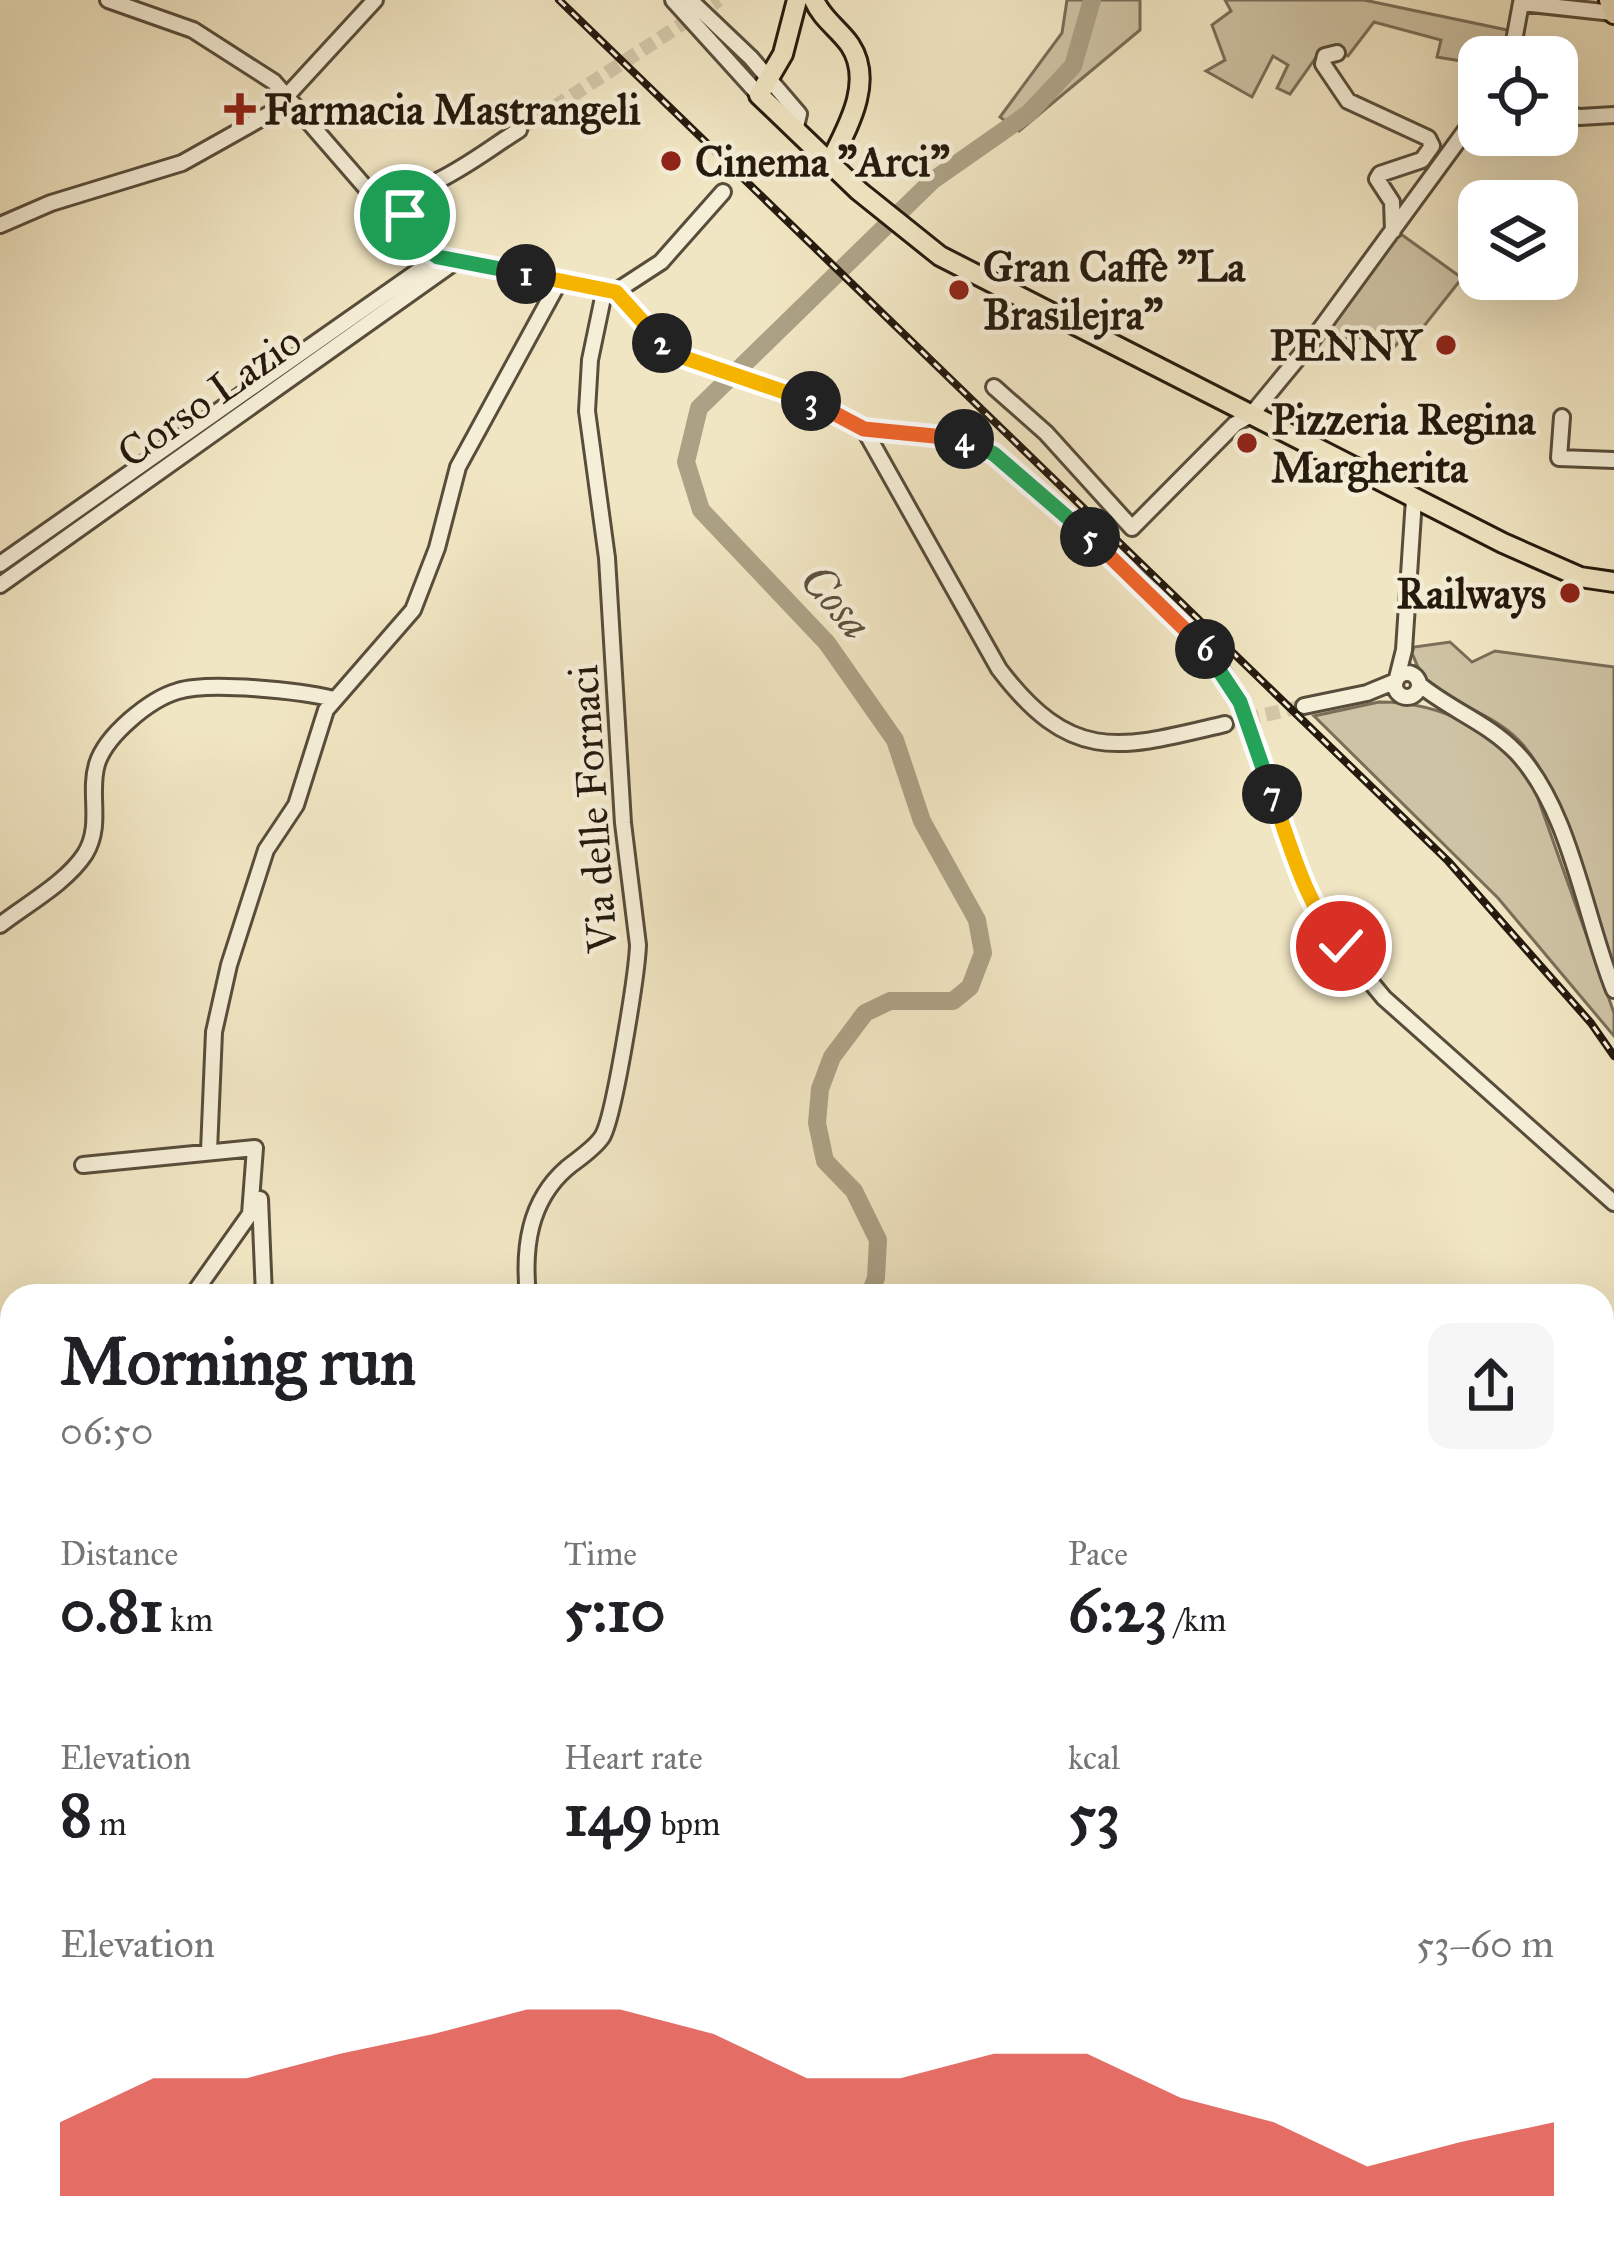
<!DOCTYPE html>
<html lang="en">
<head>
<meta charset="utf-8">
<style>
  :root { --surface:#fff; --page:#f6f6f6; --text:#202124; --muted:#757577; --accent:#d93025 }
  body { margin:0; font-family:"IM FELL Great Primer",serif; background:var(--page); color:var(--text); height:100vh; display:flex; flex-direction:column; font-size:45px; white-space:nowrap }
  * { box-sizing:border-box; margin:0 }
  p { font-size:39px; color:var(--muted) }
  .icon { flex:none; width:66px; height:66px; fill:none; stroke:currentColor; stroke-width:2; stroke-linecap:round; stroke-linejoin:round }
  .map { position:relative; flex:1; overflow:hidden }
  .side { position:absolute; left:0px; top:1284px; width:1614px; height:975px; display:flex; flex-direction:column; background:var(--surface); border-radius:36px 36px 0 0; box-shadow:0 12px 48px #0002 }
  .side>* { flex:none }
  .buttons { position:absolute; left:1458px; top:36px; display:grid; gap:24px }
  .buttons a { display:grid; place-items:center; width:120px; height:120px; border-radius:24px; background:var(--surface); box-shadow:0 12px 48px #0002; font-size:60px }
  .pin { position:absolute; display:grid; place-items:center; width:102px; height:102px; color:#fff; margin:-51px; border:6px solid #fff; border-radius:50%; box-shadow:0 3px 12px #0007 }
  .km { position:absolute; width:60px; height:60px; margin:-30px; border-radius:50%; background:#222; color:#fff; font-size:33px; line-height:60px; text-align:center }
  .round { display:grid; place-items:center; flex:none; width:126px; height:126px; border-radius:24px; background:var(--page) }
  .overview { display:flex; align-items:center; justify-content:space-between; height:204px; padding:0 60px }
  h1 { font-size:66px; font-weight:800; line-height:90px }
  .stats { display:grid; grid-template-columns:repeat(3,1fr); gap:18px; height:204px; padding:12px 60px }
  .stats div { display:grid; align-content:center }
  .stats b { font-size:60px; font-weight:800 }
  .stats small { font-size:33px; font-weight:400 }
  .stats p { font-size:33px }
  .chart { height:336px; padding:24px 60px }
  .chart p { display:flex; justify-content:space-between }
  .chart svg { width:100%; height:216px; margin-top:12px; fill:var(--accent); opacity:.7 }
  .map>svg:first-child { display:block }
</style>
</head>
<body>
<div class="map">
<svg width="1614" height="2258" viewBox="0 0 1614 2258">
  <rect width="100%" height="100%" fill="#f1e6c3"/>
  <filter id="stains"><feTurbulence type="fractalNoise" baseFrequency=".00167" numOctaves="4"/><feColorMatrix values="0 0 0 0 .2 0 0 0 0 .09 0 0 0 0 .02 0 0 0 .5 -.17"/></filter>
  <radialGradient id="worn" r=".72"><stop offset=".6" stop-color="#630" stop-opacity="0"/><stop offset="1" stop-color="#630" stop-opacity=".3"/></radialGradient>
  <path fill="#cec3a4" stroke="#7a6e59" stroke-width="3" d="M1067,0H1140V30L1019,131L1000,117L1062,33Z
    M1225,0H1364L1512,31L1507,57H1479V64L1437,57L1441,40L1374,22L1348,56L1332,49L1317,56L1290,94L1277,88L1288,65L1273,56L1252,97L1206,71L1225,60L1212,25L1231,11Z
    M1398,232L1462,278L1409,345L1401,339L1392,350L1368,335L1350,341L1331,326Z
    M1450,642L1472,662L1495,651L1614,667V971C1593,907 1567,796 1524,746C1499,716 1461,708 1430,685C1421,679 1417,664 1412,653L1414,647Z
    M1379,702C1445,702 1502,733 1535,790L1614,1013V1036L1498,898L1314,716Z"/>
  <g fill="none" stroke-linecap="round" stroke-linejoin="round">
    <path stroke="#aca185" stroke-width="18" d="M869,1296L876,1278L878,1240L854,1191L825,1161L817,1123L820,1089L832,1057L865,1013L890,1001H953L970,987L983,953L977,920L922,821L895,740L827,643L701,510L686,462L699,408L932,181L1029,113L1073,66L1092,0
      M1518,2258L1520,2247"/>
    <path stroke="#d2c7a8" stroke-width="14" stroke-dasharray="14 7" stroke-linecap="butt" d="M519,130L719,0
      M1225,724L1304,706"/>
    <defs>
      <path id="minor" d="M108,0L193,30L274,82L392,218L438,257L615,292L659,341L685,358L815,402L864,429L951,436L994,454L1140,582L1221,669L1240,702L1301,878L1324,926L1384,998L1614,1203
        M673,0L759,95
        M690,0L751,58L799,114L795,131
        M1337,53L1325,56L1323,64L1348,101L1428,138L1432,146L1422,160L1380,174L1377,179L1392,202L1393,231
        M1511,57L1521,3L1613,13
        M1557,112L1580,117L1614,115
        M369,193C424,203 475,157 519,130
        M416,208L425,248
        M392,218L416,208L431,184
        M0,225L51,203L182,163L271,113L375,0
        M615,292L661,262L723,192
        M994,387L1046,433L1132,528L1235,424L1251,415L1308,346L1479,112
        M1562,417L1559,458L1614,460
        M864,429L999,669C1072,765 1120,749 1225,724
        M0,564L438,257
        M0,585L456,261
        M1395 685a12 12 0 1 1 24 0a12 12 0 1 1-24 0Z
        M1397,678L1404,650L1414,499
        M1419,684C1450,710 1487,722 1516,752C1570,808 1585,918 1614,990
        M1304,706L1367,693L1396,681
        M0,925C27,904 66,883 85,854C103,825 88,794 97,764C106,735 150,699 178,691C210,681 301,691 334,699
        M209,1151L214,1032L229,965L266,850L296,805L326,710L413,610L437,548L458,467L560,280
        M83,1165L255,1148L250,1214L192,1296
        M260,1199L264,1296
        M528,1296C523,1248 529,1201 567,1168C578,1159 594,1149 602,1137C614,1119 637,973 638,945L623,823L607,558L587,411L590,360L605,288
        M0,1441L12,1444
        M0,1678L12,1683
        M0,1839L12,1845
        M1602,1878L1614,1834
        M1602,1959L1614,2032
        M460,2247L470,2258
        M712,2247L725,2258
        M662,2258L667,2247
        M1019,2258L1021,2247
        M1393,2258L1396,2247"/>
      <path id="major" d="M797,0L783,54L759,95L859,191L940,256L1503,543L1580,577L1614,582
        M814,0C822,19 839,29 850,45C875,83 846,130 829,164
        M1609,0L1614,14"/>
      <path id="highway" d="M0,1752L12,1758
        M0,1781L12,1787
        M518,2247L526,2258
        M549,2247L557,2258"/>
    </defs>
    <use href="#minor" stroke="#584d3b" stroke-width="20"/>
    <use href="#major" stroke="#251a0e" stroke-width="24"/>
    <use href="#highway" stroke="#251a0e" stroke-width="27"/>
    <use href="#minor" stroke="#f6efd8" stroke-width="14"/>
    <use href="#major" stroke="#f1e6c3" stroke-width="18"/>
    <use href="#highway" stroke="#f1e6c3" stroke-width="21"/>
    <defs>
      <path id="rail" d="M559,0L1448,861L1591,1023L1614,1056"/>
    </defs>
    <use href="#rail" stroke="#251a0e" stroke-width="8"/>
    <use href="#rail" stroke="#f6efd8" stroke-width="3" stroke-dasharray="9" stroke-linecap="butt"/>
  </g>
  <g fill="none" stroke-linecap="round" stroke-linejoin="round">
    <defs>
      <path id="split-1" d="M405,215L416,208L425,248L438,257L526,274"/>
      <path id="split-2" d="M526,274L616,292L662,343"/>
      <path id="split-3" d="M662,343L685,358L811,401"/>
      <path id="split-4" d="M811,401L864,429L964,439"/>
      <path id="split-5" d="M964,439L994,454L1090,537"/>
      <path id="split-6" d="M1090,537L1205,649"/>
      <path id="split-7" d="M1205,649L1240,702L1272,794"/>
      <path id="split-8" d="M1272,794C1291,847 1305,903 1341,946"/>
    </defs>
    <use href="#split-1" stroke="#fff" stroke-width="24"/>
    <use href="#split-2" stroke="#fff" stroke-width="24"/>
    <use href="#split-3" stroke="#fff" stroke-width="24"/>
    <use href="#split-4" stroke="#fff" stroke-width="24"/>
    <use href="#split-5" stroke="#fff" stroke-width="24"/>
    <use href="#split-6" stroke="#fff" stroke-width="24"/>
    <use href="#split-7" stroke="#fff" stroke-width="24"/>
    <use href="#split-8" stroke="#fff" stroke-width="24"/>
    <use href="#split-1" stroke="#22a559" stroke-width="15"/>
    <use href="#split-2" stroke="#f5b400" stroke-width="15"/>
    <use href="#split-3" stroke="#f5b400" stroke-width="15"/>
    <use href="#split-4" stroke="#f0652b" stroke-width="15"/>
    <use href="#split-5" stroke="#22a559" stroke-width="15"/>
    <use href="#split-6" stroke="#f0652b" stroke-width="15"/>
    <use href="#split-7" stroke="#22a559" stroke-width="15"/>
    <use href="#split-8" stroke="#f5b400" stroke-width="15"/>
  </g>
  <g fill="#8f2418" stroke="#f6efd8" stroke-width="4.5">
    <path d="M234 91h12v12h12v12h-12v12h-12v-12h-12v-12h12z"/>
    <circle cx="671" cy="161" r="12"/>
    <circle cx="959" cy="290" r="12"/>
    <circle cx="1446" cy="345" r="12"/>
    <circle cx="1247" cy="443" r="12"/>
    <circle cx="1570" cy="593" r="12"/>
  </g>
  <g text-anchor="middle" stroke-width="9" stroke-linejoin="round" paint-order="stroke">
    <g font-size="42" font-weight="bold" fill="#251a0e" stroke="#f6efd8" text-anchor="start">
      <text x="264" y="124">Farmacia Mastrangeli</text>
      <text x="695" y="176">Cinema "Arci"</text>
      <text x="983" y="281">Gran Caffè "La<tspan x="983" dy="48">Brasilejra"</tspan></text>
      <text x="1422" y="360" text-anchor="end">PENNY</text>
      <text x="1271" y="434">Pizzeria Regina<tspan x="1271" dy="48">Margherita</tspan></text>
      <text x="1546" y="608" text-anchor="end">Railways</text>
    </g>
    <g font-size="42" fill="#251a0e" stroke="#f6efd8">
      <text transform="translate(209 396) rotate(-35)" y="15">Corso Lazio</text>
      <text transform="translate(592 809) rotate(-94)" y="15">Via delle Fornaci</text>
    </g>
    <g font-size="45" font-style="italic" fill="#5b503e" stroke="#f6efd8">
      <text transform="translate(837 601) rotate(49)" y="16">Cosa</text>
    </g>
  </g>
  <rect width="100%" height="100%" filter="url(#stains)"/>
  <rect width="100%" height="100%" fill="url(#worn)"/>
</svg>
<div class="buttons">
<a><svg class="icon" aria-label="locate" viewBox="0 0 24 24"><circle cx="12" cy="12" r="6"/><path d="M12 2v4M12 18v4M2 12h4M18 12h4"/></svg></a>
<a><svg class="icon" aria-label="layers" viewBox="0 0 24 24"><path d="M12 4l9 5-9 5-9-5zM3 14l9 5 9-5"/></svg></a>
</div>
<div class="pin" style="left:405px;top:215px;background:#1e9e55"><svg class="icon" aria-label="arrive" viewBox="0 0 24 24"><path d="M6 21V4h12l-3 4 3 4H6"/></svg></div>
<div class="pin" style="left:1341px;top:946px;background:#d93025"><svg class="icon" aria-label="check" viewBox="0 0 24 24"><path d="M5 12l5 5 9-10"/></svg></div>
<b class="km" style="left:526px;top:274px">1</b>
<b class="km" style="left:662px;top:343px">2</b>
<b class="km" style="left:811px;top:401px">3</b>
<b class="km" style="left:964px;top:439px">4</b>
<b class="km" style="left:1090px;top:537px">5</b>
<b class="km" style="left:1205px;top:649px">6</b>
<b class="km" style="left:1272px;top:794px">7</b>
<section class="side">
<div class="overview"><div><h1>Morning run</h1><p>06:50</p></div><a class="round"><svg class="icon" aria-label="share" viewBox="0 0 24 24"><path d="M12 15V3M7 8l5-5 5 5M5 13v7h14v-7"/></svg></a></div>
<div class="stats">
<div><p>Distance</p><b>0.81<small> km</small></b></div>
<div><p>Time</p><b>5:10</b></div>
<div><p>Pace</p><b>6:23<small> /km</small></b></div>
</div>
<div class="stats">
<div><p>Elevation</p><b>8<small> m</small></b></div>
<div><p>Heart rate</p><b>149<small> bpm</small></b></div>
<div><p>kcal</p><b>53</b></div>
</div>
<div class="chart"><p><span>Elevation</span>53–60 m</p>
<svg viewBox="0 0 160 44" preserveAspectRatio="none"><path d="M0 44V29L10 20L20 20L30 15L40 11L50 6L60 6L70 11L80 20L90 20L100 15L110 15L120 24L130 29L140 38L150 33L160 29V44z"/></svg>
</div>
</section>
</div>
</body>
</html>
